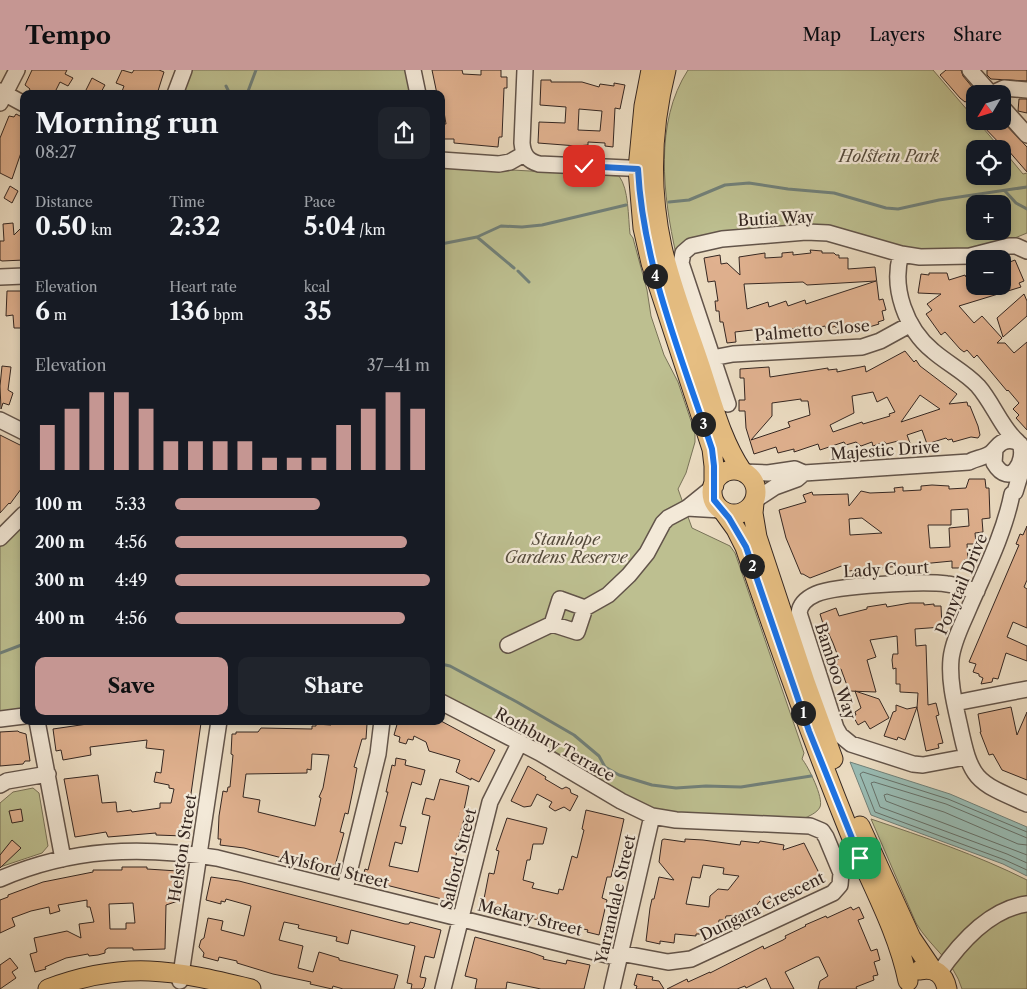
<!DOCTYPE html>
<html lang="en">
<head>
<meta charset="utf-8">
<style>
  :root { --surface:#171b24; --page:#20242c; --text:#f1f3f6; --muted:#9ea1a6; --accent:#c59692 }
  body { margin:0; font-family:"Libre Caslon Text",serif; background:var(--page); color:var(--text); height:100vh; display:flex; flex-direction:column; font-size:19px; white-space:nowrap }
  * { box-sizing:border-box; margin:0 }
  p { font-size:16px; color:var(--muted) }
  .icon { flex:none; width:28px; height:28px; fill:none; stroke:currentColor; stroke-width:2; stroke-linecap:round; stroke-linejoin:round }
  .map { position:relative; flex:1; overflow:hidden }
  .side { position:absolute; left:20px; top:20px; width:425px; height:635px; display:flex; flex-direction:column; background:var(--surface); border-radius:10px; box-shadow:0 2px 8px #0003 }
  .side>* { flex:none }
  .needle { width:32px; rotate:232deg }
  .tools { position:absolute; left:966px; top:15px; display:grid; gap:10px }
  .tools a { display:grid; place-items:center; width:45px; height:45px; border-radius:10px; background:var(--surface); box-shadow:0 2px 8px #0003; font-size:25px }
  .pin { position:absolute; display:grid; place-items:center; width:42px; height:42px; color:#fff; margin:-21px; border-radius:10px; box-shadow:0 2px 8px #0006 }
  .km { position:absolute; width:25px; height:25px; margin:-12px; border-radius:50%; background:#222; color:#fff; font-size:14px; line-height:25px; text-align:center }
  .round { display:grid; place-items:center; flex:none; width:52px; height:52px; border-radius:10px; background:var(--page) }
  .overview { display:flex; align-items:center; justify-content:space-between; height:85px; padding:0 15px }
  h1 { font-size:28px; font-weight:700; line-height:38px }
  .stats { display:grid; grid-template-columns:repeat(3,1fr); gap:8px; height:85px; padding:5px 15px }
  .stats div { display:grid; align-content:center }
  .stats b { font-size:25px; font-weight:700 }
  .stats small { font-size:14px; font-weight:400 }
  .stats p { font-size:14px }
  .chart { height:140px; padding:10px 15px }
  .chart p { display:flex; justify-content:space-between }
  .chart svg { width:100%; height:90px; margin-top:5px; stroke:var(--accent); stroke-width:6 }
  .cta { display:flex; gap:10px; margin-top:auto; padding:10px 15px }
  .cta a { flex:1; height:58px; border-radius:10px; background:var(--accent); color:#111; font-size:20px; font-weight:700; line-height:58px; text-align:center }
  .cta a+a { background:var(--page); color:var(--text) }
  ul { padding:0 15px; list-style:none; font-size:16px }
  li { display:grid; grid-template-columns:80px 60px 1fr; align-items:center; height:38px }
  li i { height:12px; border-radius:6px; background:var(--accent) }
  header { display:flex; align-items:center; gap:30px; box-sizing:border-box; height:70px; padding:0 25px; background:var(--accent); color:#111 }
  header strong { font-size:24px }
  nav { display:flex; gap:28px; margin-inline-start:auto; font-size:18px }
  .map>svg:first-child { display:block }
</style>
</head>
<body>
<header>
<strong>Tempo</strong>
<nav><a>Map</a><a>Layers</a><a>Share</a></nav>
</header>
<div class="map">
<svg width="1027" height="919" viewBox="0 0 1027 919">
  <rect width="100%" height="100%" fill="#ecddc3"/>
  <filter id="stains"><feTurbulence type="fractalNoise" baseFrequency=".004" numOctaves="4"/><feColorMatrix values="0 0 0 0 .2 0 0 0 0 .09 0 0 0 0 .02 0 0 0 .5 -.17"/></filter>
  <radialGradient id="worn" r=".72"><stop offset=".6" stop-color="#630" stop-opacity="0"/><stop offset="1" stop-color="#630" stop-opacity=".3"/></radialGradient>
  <path fill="#bdbf90" stroke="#787258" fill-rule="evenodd" d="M192,0H407L412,24H182Z
    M688,0H933L975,49V51H977L1001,79H975V106H1002L1003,80L1023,104L1027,103V163L1005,172L963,182L901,179L830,158L676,184C663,126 654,52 688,0ZM975,134H1002V161H975Z
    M441,96L619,106C629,119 628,147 630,164L633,168L647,220L651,246L664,285L678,312L695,363V372L686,403L678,419L692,458L730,476L735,483L804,683L802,689C808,696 824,728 820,737C817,743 809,746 803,749L681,744L656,739L635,731L546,676L537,674L441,623Z
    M24,455V641L0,643V477Z
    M33,718L39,723L48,776L42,783L0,797V733L13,722Z
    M871,749C924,767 977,785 1027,810V919H962C954,891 930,877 916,853Z"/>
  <path fill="#99bcb4" stroke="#718079" d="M850,692L950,724L1027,757V806L1003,794L871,745Z"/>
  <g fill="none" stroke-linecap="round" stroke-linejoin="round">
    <path stroke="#66716a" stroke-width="1" d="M1027,762L948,729L863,702L860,704L875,742L1005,790L1027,800
      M1027,768L946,734L874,712L871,713L880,737L1007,784L1027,793
      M1027,775L1018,774L944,742L887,724L884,725L886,731L1027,785"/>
    <path stroke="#718079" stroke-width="3" d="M226,16L230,24
      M247,24L256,0
      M1005,121L1016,133L1027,139
      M669,132L689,130L725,115L749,113L788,119L834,123L886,138L898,139L939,130L1027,117
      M477,167L514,198
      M441,174L477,167L501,156L522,157L542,155L626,135
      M518,201L529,212
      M0,583L24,574
      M441,594L450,596L517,632L574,665L599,686L605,697L619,705L652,715L676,718L706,716L741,717L811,706"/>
  </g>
  <path fill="#e0b18f" stroke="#342621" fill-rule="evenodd" d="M32,0H67L65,4L73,8L68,16L60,12L54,24H27L30,19L25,15Z
    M122,0L132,3L134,0H159L164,2L157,24H121L124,16L116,13Z
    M432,0H462L463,4L481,5V0H501V7H507V18H504L502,67H499L498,77L454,73V69H442L443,54H446L441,24H437Z
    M946,0H961L963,6L978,24H975V41L967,31L965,32L960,28L940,5Z
    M987,0H1027V11L991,9L987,5Z
    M92,8L105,15L100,24H84Z
    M541,10H551V12H582L599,17L600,14L614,16V13L625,15L620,39L615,38L613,77L605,76V73L588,72V75L577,76L538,73L539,52L565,53L566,37L540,35ZM579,39L602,41L600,61L578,60Z
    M1019,29H1027V43L1018,41Z
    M16,44L24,48V67L21,72L24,74L12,109L0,103V68L9,46L14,47Z
    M978,51H1002L1027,77V102L1007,79L1006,80Z
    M10,116L18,121L12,133L4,128Z
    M13,153L14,165L24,155V190L2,191L0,190V171H4L3,154Z
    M810,180L822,181V183H834L836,185H839V188H848V199L875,197L879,230L883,229L886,240L882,241L884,250L878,252L879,254L856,261L855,254L845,258L844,255L836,258V256L826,259L825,256L808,260L807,257L799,260L798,257L789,260L788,258L780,261V259L771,262L770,260L762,262L761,259L735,262L736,272L727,273L723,252H720L719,241H716L715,231H718L715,211L708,212L704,188L720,185L721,194L727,193L740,205L739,187L765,183V188L782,187V183L793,182V185L811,183ZM876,211L806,234L805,230L788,236L786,231L769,237L768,232L747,239L744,214L803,212L807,215Z
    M1015,190L1024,211L1019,213L1021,217L959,236L974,253L982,246L1002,268L997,273H1005L1014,283L1027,272V360L1016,348L1019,345L1013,339L1019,333L1008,320L1007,321L977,285L974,288L967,280L964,282L960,279L945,262L941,265L926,244L932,240L927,234L941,224L918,223L921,204L929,205V203H947L949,210L965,205L966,207L975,205V216H1002V195Z
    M7,221H24V258H14L13,245L6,246Z
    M1024,224L1027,231V246L1003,267L997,248Z
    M905,281L914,292L916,290L920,296L957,324L949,334L967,332L968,336H970L978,356L980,365L978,368L971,367L953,372L952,369L948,370L946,368L927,374L922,360L907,365L910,373L900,376L898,371L886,374L885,372L873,376L872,372L861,376L856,372L846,375L844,372L820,380L818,374L794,382V379L778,383L776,377L754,384L746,358L745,341H739V330H745L744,308H740V299L769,297L770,307L828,298V300L837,299V302L865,296L866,302ZM873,322L877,332L887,327L895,342L889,344L890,346L863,354L862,352L833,362L830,355L854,343L852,326ZM920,325L940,339L901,352ZM801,329V331H808L810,345L788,352L790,357L751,370L772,346V333Z
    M2,296L11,297L8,320L13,323L9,335L3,333L1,339L0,316Z
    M0,365L24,377V415L10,434L9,433L0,443Z
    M969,409H985L986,418H989L990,448L982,449L983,462L975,463L976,474H967L968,490H964V498H952V491L849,501L845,500L844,495L810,508L803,504H801L786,468L779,440L806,432L803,425L812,422L813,425L848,424L849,436L861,421L870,423L895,422L894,418L903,417V421L921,420V416L932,415L949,416V419L966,418ZM968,439L969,456L949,458L950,477L930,478L928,455H951V440ZM862,448L882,463L850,465L849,449Z
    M1027,456V510L1024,517L1027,519V558L1013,552L1007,567L1027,576V591L1006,583L998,609L993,608L992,612L981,614L983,608L979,606V604L973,602L976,594L969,592L1019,475L1016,474L1020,464L1023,465Z
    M910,533H924V535L934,534V536H941L942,557L915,559L916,576L926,575L928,635L936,633L939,645L936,646L943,673L938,674L939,678L926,681L917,638L918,623L900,622V614H896V598L893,599L892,590L893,584H898L897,566L870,570L876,587L867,590L876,622L849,621L841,599H839L835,591L839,589L833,573L828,562L826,563L820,544L836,538L839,546L867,539V537L886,534L887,537Z
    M855,621L879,629L889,648L870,659L865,651L858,655L853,646L856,645L855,642L861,638Z
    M896,635L907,639L917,637L905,670L898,667L897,670L884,666L893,642L896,641Z
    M1011,637L1017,665L1027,642V710L1002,700L993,684L989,685L980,662H981L978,644Z
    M108,651L201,653L188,745V762H185L184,766L156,765V763L108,767L106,762L75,767L64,709L98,705L102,733L116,732L117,742L131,740L132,742L160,738V733H171L174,719L169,718V715L154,712L156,702L161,703L164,680L146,678L147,670L90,677L91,685L63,690L61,680L56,681L53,659Z
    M334,651H367V654L366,669H362L354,697L357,698L353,720L348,744L345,743L340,762L344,763L335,796L331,794L328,800L244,778L220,775L221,769H218L219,746L223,721L227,722L228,717H230L233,685L231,684L232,664H236V662H258L261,658L312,659V656H316V654L331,655V652ZM312,684L329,685L323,718L319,727L321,728L315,756L258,742L260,730L243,727L246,704L307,703V699L311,700Z
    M398,651H441L495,680L479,712L471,708V710L456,702L460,690L429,681L426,672L414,666L413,670L408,669L406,674L399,672L400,667L394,665Z
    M18,661L19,662L26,664L30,691H25L23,694L0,696V662Z
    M396,688L406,690L405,695L425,700L421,715L412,712L400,756L406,757L402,774L395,772L389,796L418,802L430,746L422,744L426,728L434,730L440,709L469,716L464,740L466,743L457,773L459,774L447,818H449L446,830L362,809L365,799L368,800L388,722H386L392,695L395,696Z
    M528,696L546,707L545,709L562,719L566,717L570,719L571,723L578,726L570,741L564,737L555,741L549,737L552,732L537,724L531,736L524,737L511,731Z
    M21,739L23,751L12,753L9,741Z
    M586,740L624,749L611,807H607L602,828L607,830L599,865L587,862L588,860L571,856V858L538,847V850L524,846V843L499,836V838L483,834L489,803L494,804L499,781L496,780L507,748L547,758L543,774H533L530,790H527L523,810L534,813L532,818L558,824L559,819L563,820L572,786L577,788L584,760L582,759Z
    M664,769L685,772V769L703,770L740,775L741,771L759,773L760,771L784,775L783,780L804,773L823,811L810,817L809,814L804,815L762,836L760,831L752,841H742V845L726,846L725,850H719L718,858L705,856L704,862L700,861V864H696V866L675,864L674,873L660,871V874L646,871L650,838L652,829H654L659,807L674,810L659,792L662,770ZM703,795L724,798L723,804L739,806L728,820L718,819L710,826L709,837L686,834L692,807L700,808Z
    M12,770L21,778L0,798V785Z
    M122,797H147V799L178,801V831L166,835L165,879L133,880V878H108L105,880V883L98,885L89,886L88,884L66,888L45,897L46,899L35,902L30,884L37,882L34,868L67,861L81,868L79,854L94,852L90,837H87V830L58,835L60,841L50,844L49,837L31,841L12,848L15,856L0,863V830L8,827V825L43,812L93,802V800H122ZM133,833L135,853H126V859H110L109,834Z
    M211,807L239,811L405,854H409L410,852L441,860L434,888L425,886L420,907L426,908L424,917L422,919H411L412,914L407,913L415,876L351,860L348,874L336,871L337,867L301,859L298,858L299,855L284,852L279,870L303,876L298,898L313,902L319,882L339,888V890L398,905L394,919H343L333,916L332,919L310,914L311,912L273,904L237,893V891L219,887L218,891L203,887L204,883L199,877L201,870L204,868L208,848L223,851L221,860L244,866L251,836L226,829L225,832L221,831V834L206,830Z
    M851,837L853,840L859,837L864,848L858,850L871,881L877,879L880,890L874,892L878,905L873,906L874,910L856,917L857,919H818L820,911L828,906L819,887H816L785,902L794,919H771L766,908L746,918L745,916L737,919H667L687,909L688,912L710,902V903L763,876L764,879L783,870L786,868L785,866L806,856L805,855L826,846L827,848Z
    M475,867L530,882L544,887L543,889L566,894L567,890L590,895L584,919H541L507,912L506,919H475L477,909L465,906Z
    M10,888L18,898L12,902L16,908L0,919V895Z
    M637,904L653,907L652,910L659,911L664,919H636L637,916L634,915Z"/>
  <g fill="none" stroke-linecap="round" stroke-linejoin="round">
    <defs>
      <path id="minor" d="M413,0L418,24
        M525,0L522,73C523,85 528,91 539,94L649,99
        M970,0L991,24
        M0,21L24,34
        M175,24L184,0
        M991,24L1004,18L1027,20
        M0,33L17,0
        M1002,37L1027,65
        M441,90L499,94L510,92L524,84
        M901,184C891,218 906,259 933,281C948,294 965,302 978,316C993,333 1002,359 1018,372
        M0,207L24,206
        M712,288L733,284L862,277L880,271L911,254
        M728,334L681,193L683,183L691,176L722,169L806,162L828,163L901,184L920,187L970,186L1009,176H1016L1027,181
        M0,350L24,362
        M1022,399L1015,422L1012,424C1004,464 985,501 969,538C962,555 953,571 951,589C949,610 954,631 959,653C971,710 974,711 1027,734
        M743,402L768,403L795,399L804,403L969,392C976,388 984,388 991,383C996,379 999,372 1006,371C1010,370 1016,371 1020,374C1027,390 1010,420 994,393L995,379
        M755,430L775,417L797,409L804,403
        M687,438L721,440
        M0,468L24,444
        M552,554L560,529L585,538
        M508,575L552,554L577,562L585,538L608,525L629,505L647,483L663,453L668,448L687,438L713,417
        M441,632L540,683L621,731L652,746L676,750L810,756L822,761L826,767L841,803L840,815L833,823L691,889L668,892L620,883
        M955,633L1027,619
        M0,649L24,646
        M37,651L63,789
        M966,687L923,695L913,694L851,674L840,665L836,658L799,543C800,534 807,528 816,524C837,515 923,511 947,514C957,515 967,519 977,521
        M0,715L7,711L48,704
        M0,809C71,778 141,776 217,788L619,888
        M345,819L378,684L382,651
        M939,903C959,874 989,839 1027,834
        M180,911L219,651
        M443,919L490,732L520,672
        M612,919L652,746"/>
      <path id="major" d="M651,0L644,36L638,99L643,158L651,193L712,379L714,396V415
        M666,0C651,59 649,117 662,177C671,217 687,257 700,296C712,332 721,370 742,401
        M712 422a22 22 0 1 1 44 0a22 22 0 1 1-44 0Z
        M754,433L753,443L757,467L805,612L833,689
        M723,441L736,459L745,477C777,571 810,664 847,756C867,807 897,857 908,911
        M860,756L911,868L932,899
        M920,900C935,897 944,904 947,919
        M48,919C125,890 173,900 251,919"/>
    </defs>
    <use href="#minor" stroke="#62544a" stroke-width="18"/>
    <use href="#major" stroke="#342621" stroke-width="21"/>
    <use href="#minor" stroke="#f3e9d8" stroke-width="15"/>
    <use href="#major" stroke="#e6be82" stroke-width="19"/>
  </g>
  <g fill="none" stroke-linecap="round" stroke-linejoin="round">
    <defs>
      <path id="route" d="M584,96L638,99C643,196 682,288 712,379L714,396V430L729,448L746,477L809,661L860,788"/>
    </defs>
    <use href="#route" stroke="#fff" stroke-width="10"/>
    <use href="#route" stroke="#1a73e8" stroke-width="6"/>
  </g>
  <g text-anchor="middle" stroke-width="4.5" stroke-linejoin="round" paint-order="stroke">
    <g font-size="16" font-style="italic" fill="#564c3d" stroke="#f3e9d8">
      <text x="889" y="92">Holstein Park</text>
      <text x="566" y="475">Stanhope<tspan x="566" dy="18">Gardens Reserve</tspan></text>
    </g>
    <g font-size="16" fill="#342621" stroke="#f3e9d8">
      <text transform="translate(776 148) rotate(-3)" y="6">Butia Way</text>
      <text transform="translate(812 260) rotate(-5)" y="6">Palmetto Close</text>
      <text transform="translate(885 380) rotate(-4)" y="6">Majestic Drive</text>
      <text transform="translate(886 499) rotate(-3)" y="6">Lady Court</text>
      <text transform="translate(961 514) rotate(-67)" y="6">Ponytail Drive</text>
      <text transform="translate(836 601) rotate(72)" y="6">Bamboo Way</text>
      <text transform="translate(555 674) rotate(29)" y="6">Rothbury Terrace</text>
      <text transform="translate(182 778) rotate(-81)" y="6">Helston Street</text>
      <text transform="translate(458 789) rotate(-76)" y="6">Salford Street</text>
      <text transform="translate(334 799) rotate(14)" y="6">Aylsford Street</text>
      <text transform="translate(615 829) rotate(-77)" y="6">Yarrandale Street</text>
      <text transform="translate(762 836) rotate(-26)" y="6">Dungara Crescent</text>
      <text transform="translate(530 847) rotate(14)" y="6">Mekary Street</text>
    </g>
  </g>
  <rect width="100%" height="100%" filter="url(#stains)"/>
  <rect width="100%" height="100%" fill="url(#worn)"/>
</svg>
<div class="tools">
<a><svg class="needle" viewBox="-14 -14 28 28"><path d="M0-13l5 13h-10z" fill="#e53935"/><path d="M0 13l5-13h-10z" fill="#9ea1a6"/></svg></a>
<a><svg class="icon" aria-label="locate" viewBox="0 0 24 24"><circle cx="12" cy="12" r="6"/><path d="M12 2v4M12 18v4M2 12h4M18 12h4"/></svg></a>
<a>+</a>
<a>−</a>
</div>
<div class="pin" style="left:860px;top:788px;background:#1e9e55"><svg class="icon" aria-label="arrive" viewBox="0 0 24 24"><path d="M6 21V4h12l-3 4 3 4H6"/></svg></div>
<div class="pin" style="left:584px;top:96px;background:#d93025"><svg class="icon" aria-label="check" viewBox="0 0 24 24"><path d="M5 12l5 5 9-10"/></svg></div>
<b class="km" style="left:803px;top:643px">1</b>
<b class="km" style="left:752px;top:496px">2</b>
<b class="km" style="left:703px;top:354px">3</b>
<b class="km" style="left:655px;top:206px">4</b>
<section class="side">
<div class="overview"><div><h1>Morning run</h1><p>08:27</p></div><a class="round"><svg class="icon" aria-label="share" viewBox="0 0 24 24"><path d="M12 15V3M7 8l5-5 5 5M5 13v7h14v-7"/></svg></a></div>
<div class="stats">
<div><p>Distance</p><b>0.50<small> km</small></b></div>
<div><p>Time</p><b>2:32</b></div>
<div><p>Pace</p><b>5:04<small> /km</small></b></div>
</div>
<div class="stats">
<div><p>Elevation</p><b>6<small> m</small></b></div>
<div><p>Heart rate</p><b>136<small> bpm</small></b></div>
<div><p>kcal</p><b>35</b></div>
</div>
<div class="chart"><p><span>Elevation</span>37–41 m</p>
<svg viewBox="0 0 160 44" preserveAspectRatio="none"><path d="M5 44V22M15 44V14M25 44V6M35 44V6M45 44V14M55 44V30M65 44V30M75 44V30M85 44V30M95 44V38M105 44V38M115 44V38M125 44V22M135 44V14M145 44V6M155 44V14"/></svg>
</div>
<ul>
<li><b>100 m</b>5:33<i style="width:57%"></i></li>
<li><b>200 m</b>4:56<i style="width:91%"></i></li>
<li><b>300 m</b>4:49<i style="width:100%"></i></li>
<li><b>400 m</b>4:56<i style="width:90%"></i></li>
</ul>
<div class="cta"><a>Save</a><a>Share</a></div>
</section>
</div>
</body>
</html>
